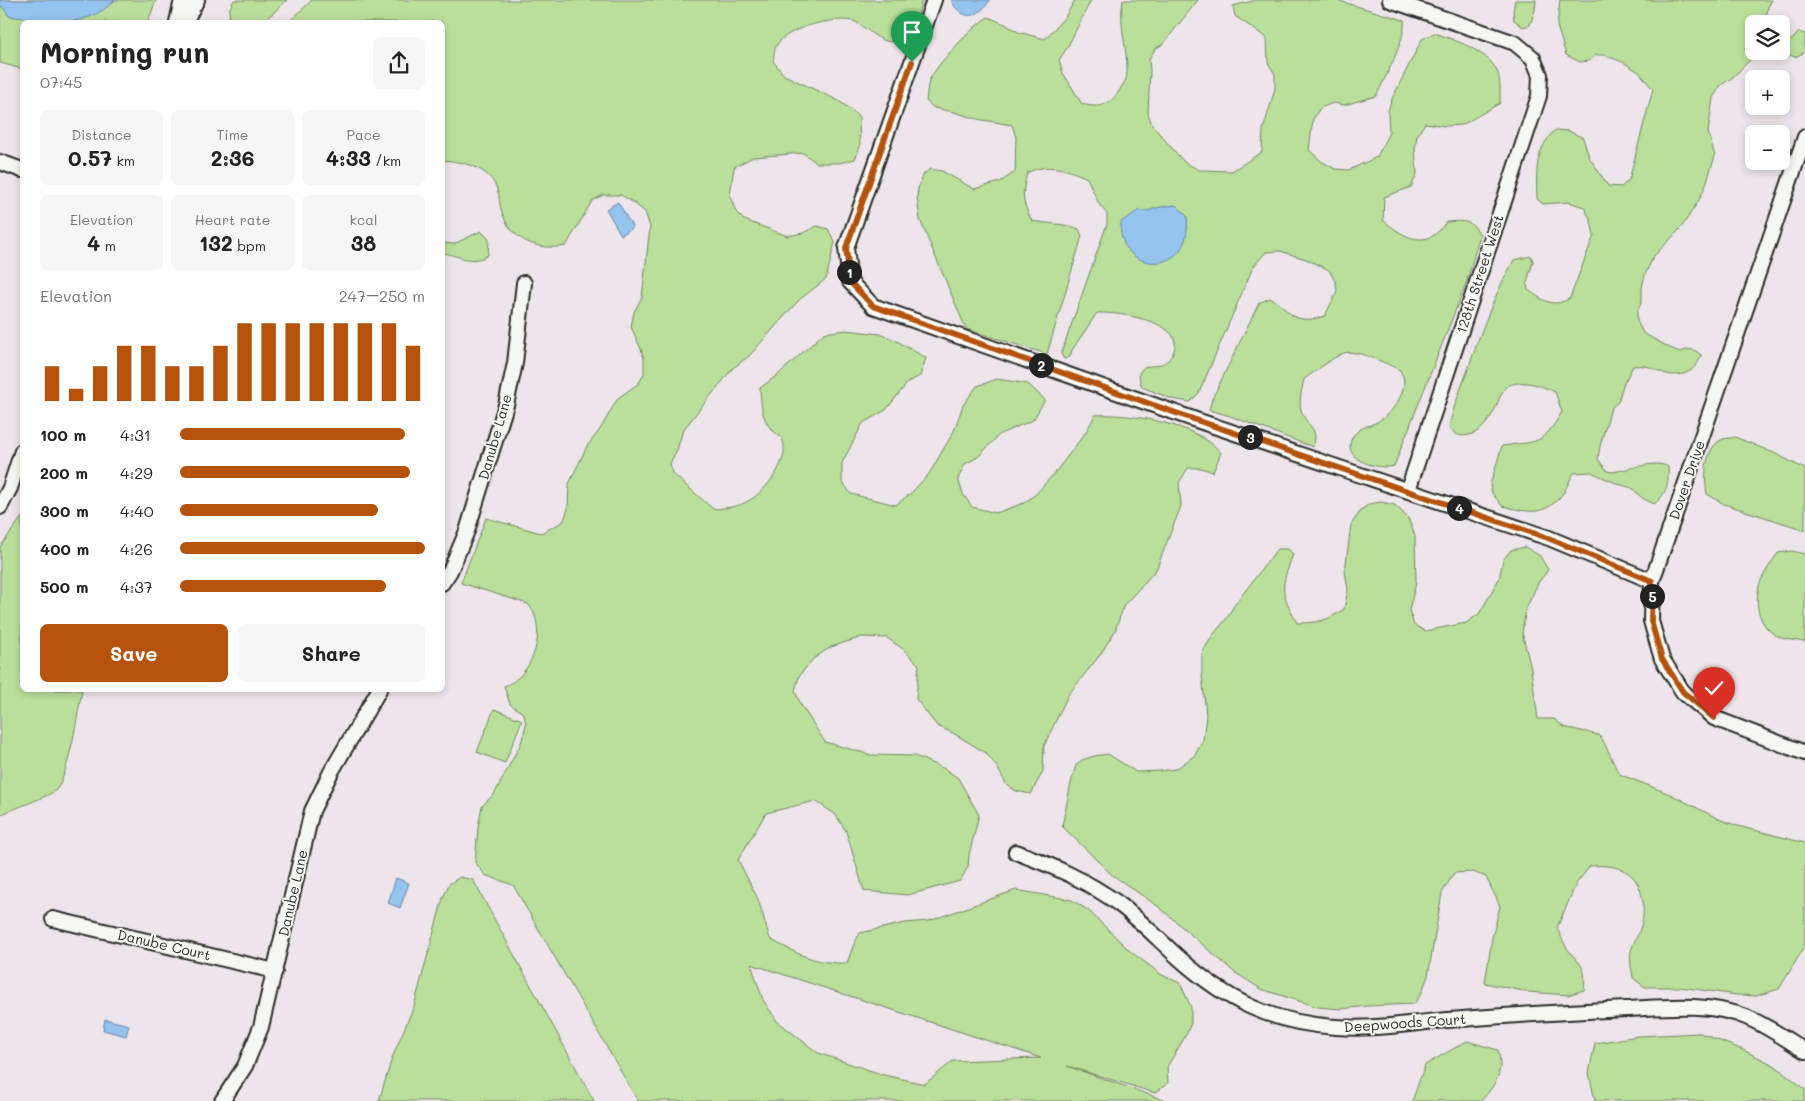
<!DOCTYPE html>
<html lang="en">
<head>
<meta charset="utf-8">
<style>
  :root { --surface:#fff; --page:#f6f6f6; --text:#222; --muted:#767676; --accent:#b45309 }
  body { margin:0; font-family:Mali,sans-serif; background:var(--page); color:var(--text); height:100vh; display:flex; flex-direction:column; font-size:19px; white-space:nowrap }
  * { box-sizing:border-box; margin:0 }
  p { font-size:16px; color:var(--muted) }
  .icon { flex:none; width:28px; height:28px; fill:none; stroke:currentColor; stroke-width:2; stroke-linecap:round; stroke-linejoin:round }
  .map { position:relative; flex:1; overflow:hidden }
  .drawer { position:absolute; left:20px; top:20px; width:425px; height:672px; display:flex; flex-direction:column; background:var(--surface); border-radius:8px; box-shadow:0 2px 8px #0003 }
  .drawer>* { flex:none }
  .fabs { position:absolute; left:1745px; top:15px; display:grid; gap:10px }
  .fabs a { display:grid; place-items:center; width:45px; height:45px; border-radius:8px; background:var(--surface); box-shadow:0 2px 8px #0003; font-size:25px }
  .pin { position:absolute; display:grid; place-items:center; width:42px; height:42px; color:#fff; margin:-51px -21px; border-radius:50% 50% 50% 0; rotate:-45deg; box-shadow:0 0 5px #0007 }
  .pin .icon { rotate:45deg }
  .km { position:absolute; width:25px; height:25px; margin:-12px; border-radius:50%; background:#222; color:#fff; font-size:14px; line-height:25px; text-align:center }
  .round { display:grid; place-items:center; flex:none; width:52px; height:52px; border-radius:8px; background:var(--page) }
  .overview { display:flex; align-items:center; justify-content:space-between; height:85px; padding:0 20px }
  h1 { font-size:28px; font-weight:800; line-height:38px }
  .figures { display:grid; grid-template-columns:repeat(3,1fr); gap:8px; height:85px; padding:5px 20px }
  .figures div { display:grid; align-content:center; border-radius:8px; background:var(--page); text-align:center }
  .figures b { font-size:21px; font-weight:800 }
  .figures small { font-size:14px; font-weight:400 }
  .figures p { font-size:14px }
  .chart { height:140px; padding:10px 20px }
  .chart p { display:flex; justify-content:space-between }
  .chart svg { width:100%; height:90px; margin-top:5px; stroke:var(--accent); stroke-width:6 }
  .cta { display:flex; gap:10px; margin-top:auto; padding:10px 20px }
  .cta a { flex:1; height:58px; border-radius:8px; background:var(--accent); color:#fff; font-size:20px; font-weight:800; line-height:58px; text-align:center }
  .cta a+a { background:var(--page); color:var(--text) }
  ul { padding:0 20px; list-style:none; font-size:16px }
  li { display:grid; grid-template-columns:80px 60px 1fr; align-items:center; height:38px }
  li i { height:12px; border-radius:6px; background:var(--accent) }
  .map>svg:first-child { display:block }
</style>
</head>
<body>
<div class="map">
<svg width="1805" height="1101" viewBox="0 0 1805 1101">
  <rect width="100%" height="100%" fill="#ede5ea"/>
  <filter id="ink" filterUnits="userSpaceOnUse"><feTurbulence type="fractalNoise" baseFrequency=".02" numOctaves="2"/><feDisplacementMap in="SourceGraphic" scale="10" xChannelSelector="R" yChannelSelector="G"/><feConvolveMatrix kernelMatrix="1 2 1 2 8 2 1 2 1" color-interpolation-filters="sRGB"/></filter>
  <g filter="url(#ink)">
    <path fill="#badf9a" stroke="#728562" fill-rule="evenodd" d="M0,0H156L148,22H22V69L0,63Z
      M234,0H287C262,24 264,23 230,22L229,10Z
      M312,0H922L913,33C892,46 885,44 866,29C862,27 857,22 853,21C833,17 787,27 776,46C774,50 774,57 773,61L784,75L839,101L854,112L859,118L860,147L855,159L839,163H817L803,153L753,157L734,167L730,196L736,212L744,220L788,236L803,233L817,226L828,229L835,242L826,279L799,300L749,356L733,368L683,430L677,450L670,463L672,473L713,509C727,508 739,507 750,500C766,491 792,458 782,439C779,434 771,431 768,425C761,414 761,401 760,388L779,374L824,333L846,330L880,334L895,340L926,358L920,376L908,382L886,410L863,423L842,463V481L851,494L896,505L912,492L929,474L954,431L963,405L977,386L997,379L1028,384L1045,400L1033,420L1000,434L978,457L965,464L958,479L963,494L972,507L996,513L1024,503L1037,493L1057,470L1086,432L1095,415C1130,413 1199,424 1221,453L1213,472L1201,468H1188L1179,483L1181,506L1156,570L1124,605L1115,631L1100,655L1068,695L1044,746L1043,771L1031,794L1016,791L1006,784L997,767L986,753L953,733L937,726L916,699L919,665L903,649L887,638L862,637L831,647L813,659L799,676L795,691L801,705L825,742L871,755L915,756L945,769L958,778L979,815L969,855L968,867L960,881L908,895L864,891L846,831L835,814L815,801L766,813L738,860L758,899L770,939C797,954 816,964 847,963L854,944L860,933L905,923L929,921L1016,890L1072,900L1089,911L1130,951L1162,975L1180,983L1191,1007V1023L1187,1033L1167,1067L1168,1083L1155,1093L1067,1066L1167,1101H638L513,885L485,875L475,862L478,827L482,806L495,793L521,743L526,725L524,714L510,704L504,686C533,677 549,628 528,604L461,583L486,518L541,533L563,522L568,509L569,484L587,446L599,431L618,398L639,383L644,374V358L641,349L631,327L634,312L642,297L650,227L645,212L634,203L621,195H603L592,201L566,246C538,251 511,241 502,212C499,205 500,196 497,189C489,167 463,162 443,160L442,22H289ZM751,964L1041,1058L953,1061L925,1084L884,1075L818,1053L777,1021L763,1000Z
      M1075,0H1091L1067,48L1059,60L1063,73L1082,104C1101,109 1111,105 1121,88C1123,84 1127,79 1127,74C1128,49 1118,25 1123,0H1198L1163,44L1155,49L1149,59L1150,71L1148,113L1152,125L1184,162L1199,170L1232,171L1262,152L1263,130L1275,89V74L1268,63L1267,38L1235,16L1233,6L1256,0H1336L1404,20C1407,37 1384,80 1376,96L1344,105L1333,103L1320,108L1313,119L1309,150L1321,161L1335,169L1349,170L1377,157L1389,132L1388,111L1391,101L1422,39L1434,33C1453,39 1488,51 1497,71C1501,80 1500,93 1500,103L1462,125L1445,126L1425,123L1417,136L1415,148L1417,174L1411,187L1384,197L1383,220C1404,238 1428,251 1446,222C1463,221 1472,219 1480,235L1467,281L1394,466C1379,470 1341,461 1352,438C1357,428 1369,426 1377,422C1391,414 1404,397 1404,381C1404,377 1401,373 1400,370C1387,364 1357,349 1344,353C1334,356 1314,373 1304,379C1302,390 1297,405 1303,415C1310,429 1319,429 1313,447L1230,416L1209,410L1212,399L1259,303L1270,298C1280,302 1284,309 1292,315C1301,322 1316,319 1325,316L1337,291L1336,283L1329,270L1306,259L1280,251L1266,252L1253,267L1199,393L1190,402L1172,399L1142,387L1140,381L1139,373L1144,367C1159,365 1169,365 1174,350C1185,321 1116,312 1097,313L1072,350L1070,357L1064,359L1061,354L1107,224V214L1099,204L1087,178C1067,169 1047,162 1027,173C1022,195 1021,200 1032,221C1048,224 1063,223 1079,229L1082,236L1047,354L966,329L920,220L917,197L918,189L923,175L930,169L942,171L974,189L1000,182L1015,172L1016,137L1012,125L977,119L954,112L934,108L926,101C927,95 927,87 929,81C935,66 974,25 988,17L1005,24L1018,32L1045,39L1065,17Z
      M1515,0H1536L1535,10L1530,25L1523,27L1514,20L1513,11Z
      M1560,0H1772L1768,7L1765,24H1754V51H1781V40L1788,42L1793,39L1799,32L1805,34V52L1795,57L1790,55L1763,52L1755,55L1733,77L1720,86L1713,98L1708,132L1715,156L1705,187L1699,200L1681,228L1653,257L1645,275L1642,287V301L1637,312V321L1643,333L1670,348L1680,352L1689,349L1696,351L1701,355C1697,370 1684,378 1667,374C1653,370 1651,364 1633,366L1623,385L1618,402L1611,408L1600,446L1598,459L1607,471L1612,472C1627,470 1657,459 1668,467C1669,482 1667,494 1654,504L1642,498L1632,488L1618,484L1591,472L1574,473C1569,480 1566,491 1560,497C1542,518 1525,511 1502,506L1492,493L1490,485L1502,446C1538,441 1542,446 1562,412L1555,392C1541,385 1520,378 1506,387C1503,390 1502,393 1500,397C1494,412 1486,431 1469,435C1459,437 1455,435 1449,427C1453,407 1461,389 1468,369C1481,332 1494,295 1514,260L1531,256L1533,261L1527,283L1528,290C1543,300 1553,309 1570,298L1594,235L1591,221L1584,207L1569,202L1543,204L1537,199C1536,171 1535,150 1555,130L1569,131L1583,138L1589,157L1608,186L1621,187L1629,180L1653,89L1639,72L1623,62L1604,55H1596L1589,61L1580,62L1566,55L1557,26Z
      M481,231L489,239L488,255C471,265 461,256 443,253V243L454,244Z
      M1735,437L1774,453L1805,469V530L1724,504L1707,494C1704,478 1704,447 1723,439C1727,438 1732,438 1735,437Z
      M1381,502L1395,505L1408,518L1415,536L1416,583L1409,610L1414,625L1425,631L1466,623L1479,614L1499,579L1503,560L1511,550L1525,547L1540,556L1548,570L1538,583L1526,609L1522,632L1531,669L1538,719H1554L1564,727L1599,735C1608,747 1612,761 1619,774L1670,794L1721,820L1738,826L1805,843V946L1779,989L1756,996L1737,995L1680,987H1645L1633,978C1632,970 1629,958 1631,951C1633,943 1638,936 1640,929C1643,921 1644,911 1643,902C1639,870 1618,864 1590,866L1576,884L1557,928C1560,934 1563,941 1566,947C1580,966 1587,964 1584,990L1568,995L1528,992L1485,983L1492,938L1500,906L1486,877L1473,872L1454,873L1442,893L1428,976L1421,994L1414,1004L1367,1006L1341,1009L1318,1007L1261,989L1234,972L1159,907L1111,874L1062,826L1071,783L1076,765L1082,760L1094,756L1108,754L1136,772L1160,771L1176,769L1195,755L1203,740L1206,715L1202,675V653L1213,635L1227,618L1233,607L1277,549H1288L1293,554C1280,590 1280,589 1297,623C1318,623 1327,621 1344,609L1348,590L1345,571L1351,525L1361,510L1369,504Z
      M22,517V690H82C78,711 69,775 56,790C50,796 10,810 0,815V547Z
      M1792,551L1805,554V642C1798,641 1789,640 1782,638C1759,630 1753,604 1760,583C1764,573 1772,562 1778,553Z
      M494,709L522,720L505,763L477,752Z
      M460,877L473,880L594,1101H379L392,1058L414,1006L443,898L449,884Z
      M1700,1033L1743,1050L1774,1065L1805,1089V1101H1595L1589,1073L1595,1043L1638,1036Z
      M1467,1041L1498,1050C1504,1074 1496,1083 1481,1101H1412L1425,1065Z"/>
    <path fill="#95c3f0" stroke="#6b86a1" d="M0,0H115C85,31 47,21 9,16L0,4Z
      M952,0H990C979,18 963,22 952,2Z
      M618,202L633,228L621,235L606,209Z
      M1176,205L1187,216C1188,225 1187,235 1184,243C1172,272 1129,267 1122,238C1120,233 1121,227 1121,222L1139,210L1147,211L1160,207Z
      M396,878L409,883L400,908L388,903Z
      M105,1019L129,1025L126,1036L103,1030Z"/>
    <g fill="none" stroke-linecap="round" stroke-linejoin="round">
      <defs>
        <path id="street" d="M934,0L846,248L850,282L873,306L1196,420L1549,538L1652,581
          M1390,0L1515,43L1533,58L1540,75L1539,96L1536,105L1408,490
          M177,22L182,0
          M185,22L197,0
          M1805,137L1652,581L1651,621L1662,659L1683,692L1714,718L1805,753
          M0,162L22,170
          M0,507L10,488L22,451
          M442,583L450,571L467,531L506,405L515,363L524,283
          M1016,852C1053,866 1086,880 1119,904C1140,920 1159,940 1179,958C1227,1001 1272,1023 1336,1027C1373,1030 1411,1023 1448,1020C1507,1015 1567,1012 1627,1009C1666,1007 1708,1002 1746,1017C1766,1025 1786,1039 1805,1051
          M53,919L275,971
          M222,1101L245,1066L261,1027L312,811L331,772L379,690"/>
      </defs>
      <use href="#street" stroke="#2b2b2b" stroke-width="18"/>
      <use href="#street" stroke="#f6f6f2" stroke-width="14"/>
    </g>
  </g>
  <g fill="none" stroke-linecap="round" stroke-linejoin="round" filter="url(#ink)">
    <defs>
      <path id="route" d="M912,62L846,248L850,282L873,306L1196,420L1548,538L1652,581L1651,621L1662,659L1683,692L1714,718"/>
    </defs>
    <use href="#route" stroke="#fff" stroke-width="10"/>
    <use href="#route" stroke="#b45309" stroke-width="6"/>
  </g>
  <g text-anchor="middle" stroke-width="4" stroke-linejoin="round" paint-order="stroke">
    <g font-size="14" fill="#2b2b2b" stroke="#f6f6f2">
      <text transform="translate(1480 274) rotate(-72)" y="5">128th Street West</text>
      <text transform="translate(495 437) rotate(-74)" y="5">Danube Lane</text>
      <text transform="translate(1687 480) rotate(-71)" y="5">Dover Drive</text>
      <text transform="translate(293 893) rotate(-77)" y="5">Danube Lane</text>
      <text transform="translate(164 945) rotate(13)" y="5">Danube Court</text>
      <text transform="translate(1405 1023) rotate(-4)" y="5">Deepwoods Court</text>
    </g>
  </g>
</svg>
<div class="fabs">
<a><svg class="icon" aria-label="layers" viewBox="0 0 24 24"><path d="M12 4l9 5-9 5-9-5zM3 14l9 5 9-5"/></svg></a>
<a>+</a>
<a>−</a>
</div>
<div class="pin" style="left:912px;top:62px;background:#1e9e55"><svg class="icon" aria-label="arrive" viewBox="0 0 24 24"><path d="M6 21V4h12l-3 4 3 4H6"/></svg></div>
<div class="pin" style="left:1714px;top:718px;background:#d93025"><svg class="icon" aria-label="check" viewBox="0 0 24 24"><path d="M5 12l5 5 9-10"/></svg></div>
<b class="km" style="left:849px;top:272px">1</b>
<b class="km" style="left:1041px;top:365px">2</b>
<b class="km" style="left:1250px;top:437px">3</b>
<b class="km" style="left:1459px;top:508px">4</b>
<b class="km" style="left:1652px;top:596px">5</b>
<section class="drawer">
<div class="overview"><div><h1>Morning run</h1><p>07:45</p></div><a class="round"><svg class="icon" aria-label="share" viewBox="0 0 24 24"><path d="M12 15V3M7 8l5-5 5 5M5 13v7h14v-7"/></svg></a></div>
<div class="figures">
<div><p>Distance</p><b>0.57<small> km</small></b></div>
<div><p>Time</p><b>2:36</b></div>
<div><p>Pace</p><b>4:33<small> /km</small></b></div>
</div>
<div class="figures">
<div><p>Elevation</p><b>4<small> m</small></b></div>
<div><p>Heart rate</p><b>132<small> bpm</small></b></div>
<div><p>kcal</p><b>38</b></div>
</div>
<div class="chart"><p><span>Elevation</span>247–250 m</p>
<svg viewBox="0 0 160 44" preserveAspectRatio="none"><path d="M5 44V27M15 44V38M25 44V27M35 44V17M45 44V17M55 44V27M65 44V27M75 44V17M85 44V6M95 44V6M105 44V6M115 44V6M125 44V6M135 44V6M145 44V6M155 44V17"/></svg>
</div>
<ul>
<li><b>100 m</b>4:31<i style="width:92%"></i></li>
<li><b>200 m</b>4:29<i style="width:94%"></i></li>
<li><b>300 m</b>4:40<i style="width:81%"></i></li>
<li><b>400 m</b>4:26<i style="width:100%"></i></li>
<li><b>500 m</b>4:37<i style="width:84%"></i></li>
</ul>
<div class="cta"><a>Save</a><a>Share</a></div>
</section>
</div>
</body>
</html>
